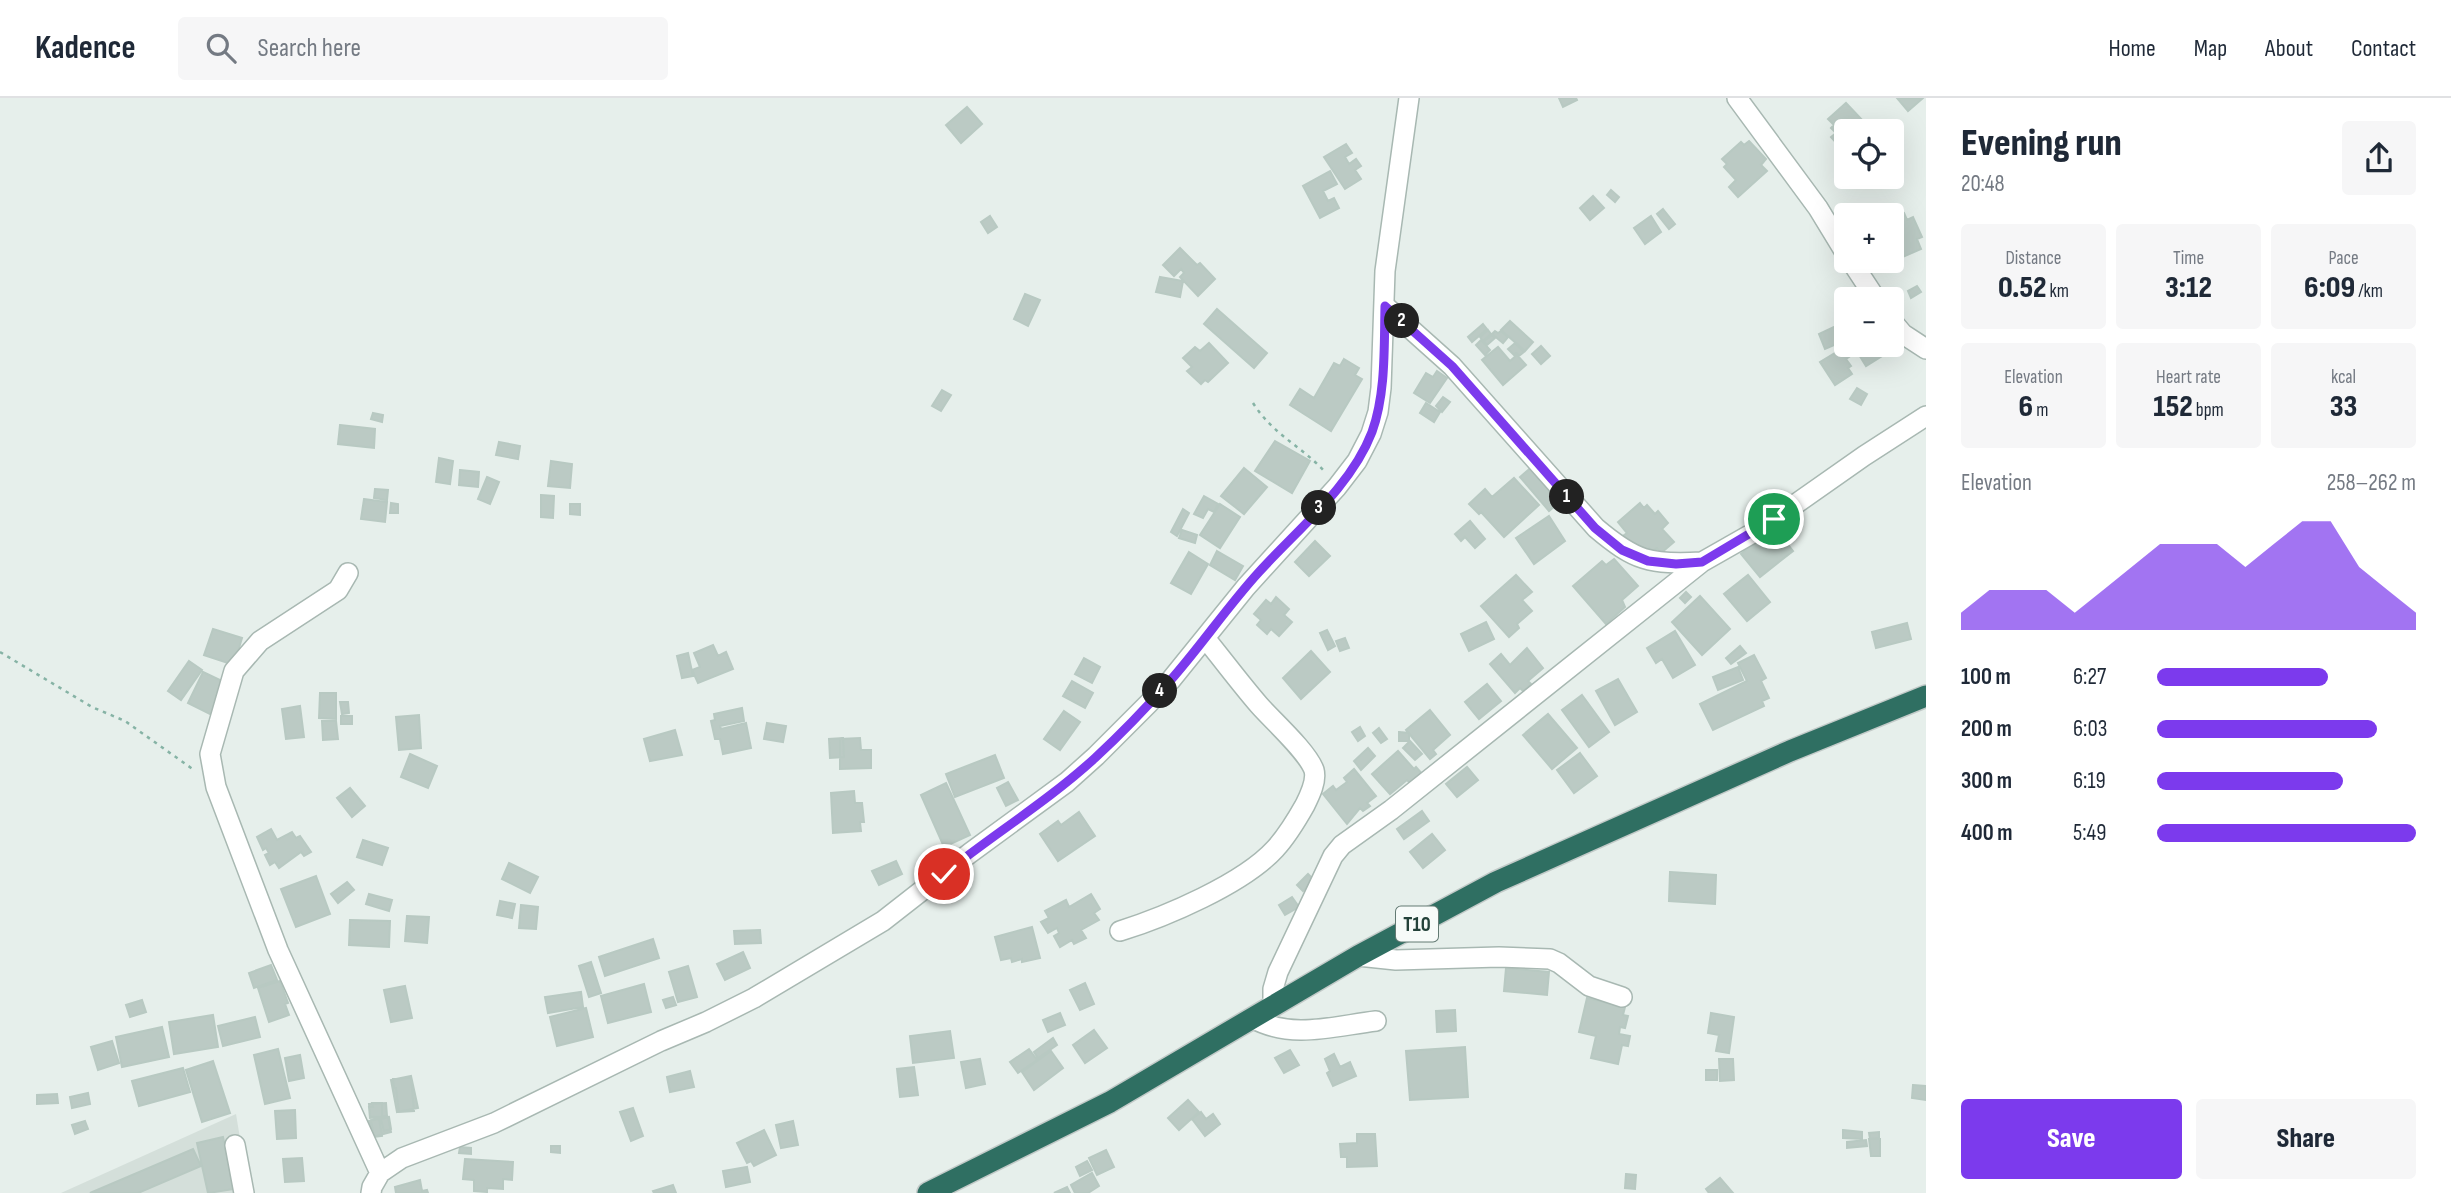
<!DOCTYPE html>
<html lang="en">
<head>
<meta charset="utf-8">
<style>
  :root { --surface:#fff; --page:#f6f6f7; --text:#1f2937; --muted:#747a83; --line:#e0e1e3; --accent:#7c3aed }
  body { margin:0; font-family:"Sofia Sans Condensed",sans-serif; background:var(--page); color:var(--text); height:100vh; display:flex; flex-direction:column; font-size:26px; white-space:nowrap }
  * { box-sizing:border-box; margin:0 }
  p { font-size:23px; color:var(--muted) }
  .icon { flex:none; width:38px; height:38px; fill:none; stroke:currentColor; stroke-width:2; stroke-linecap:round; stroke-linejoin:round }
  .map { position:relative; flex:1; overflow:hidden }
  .side { display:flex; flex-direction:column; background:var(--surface); width:525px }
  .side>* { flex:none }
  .fabs { position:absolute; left:1834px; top:21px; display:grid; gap:14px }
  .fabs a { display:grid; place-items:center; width:70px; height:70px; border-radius:7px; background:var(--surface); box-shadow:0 7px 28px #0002; font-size:35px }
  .pin { position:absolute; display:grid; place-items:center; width:60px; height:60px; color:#fff; margin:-30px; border:4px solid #fff; border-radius:50%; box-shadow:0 2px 7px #0007 }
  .km { position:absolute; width:35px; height:35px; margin:-18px; border-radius:50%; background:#222; color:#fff; font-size:19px; line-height:35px; text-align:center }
  .round { display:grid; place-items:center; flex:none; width:74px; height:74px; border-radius:7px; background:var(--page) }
  .summary { display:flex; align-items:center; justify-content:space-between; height:119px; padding:0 35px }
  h1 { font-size:38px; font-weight:800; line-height:52px }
  .stats { display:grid; grid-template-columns:repeat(3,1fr); gap:10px; height:119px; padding:7px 35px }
  .stats div { display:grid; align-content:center; border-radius:7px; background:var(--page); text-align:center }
  .stats b { font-size:30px; font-weight:800 }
  .stats small { font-size:19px; font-weight:400 }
  .stats p { font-size:19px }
  .chart { height:196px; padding:14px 35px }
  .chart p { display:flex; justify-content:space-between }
  .chart svg { width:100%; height:126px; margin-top:7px; fill:var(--accent); opacity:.7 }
  .primary-button { display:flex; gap:14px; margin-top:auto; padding:14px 35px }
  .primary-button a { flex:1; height:80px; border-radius:7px; background:var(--accent); color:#fff; font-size:28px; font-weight:800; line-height:80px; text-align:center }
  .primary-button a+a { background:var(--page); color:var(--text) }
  ul { padding:0 35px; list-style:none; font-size:23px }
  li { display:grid; grid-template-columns:112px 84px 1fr; align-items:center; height:52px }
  li i { height:18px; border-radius:9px; background:var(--accent) }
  header { display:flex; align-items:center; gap:42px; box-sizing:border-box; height:98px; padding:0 35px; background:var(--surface); border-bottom:2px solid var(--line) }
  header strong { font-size:33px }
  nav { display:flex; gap:38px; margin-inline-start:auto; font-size:24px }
  .search { width:490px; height:63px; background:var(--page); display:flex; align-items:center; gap:18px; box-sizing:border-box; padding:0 24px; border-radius:7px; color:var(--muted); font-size:26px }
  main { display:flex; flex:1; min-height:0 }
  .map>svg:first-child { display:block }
</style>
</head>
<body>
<header>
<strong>Kadence</strong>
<div class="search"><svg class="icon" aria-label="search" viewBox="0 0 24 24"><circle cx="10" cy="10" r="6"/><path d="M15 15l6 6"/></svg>Search here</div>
<nav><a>Home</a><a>Map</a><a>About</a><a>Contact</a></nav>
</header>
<main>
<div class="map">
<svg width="1926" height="1095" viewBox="0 0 1926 1095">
  <rect width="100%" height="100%" fill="#e6efeb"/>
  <path fill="#d4dfda" d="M236,1016L249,1095H61Z"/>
  <path fill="#bbcac4" stroke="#b8c9c2" stroke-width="2" d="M1559,0H1576L1577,2L1563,9Z
    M1897,0H1923L1908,13Z
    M1846,5L1863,23L1857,28L1860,33H1846V45L1841,50L1831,39L1836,35L1831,30L1834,27L1828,21Z
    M967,9L982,26L961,45L946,27Z
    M1749,43L1766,61L1761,67L1767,73L1738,99L1729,89L1736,82L1724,69L1727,66L1722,61L1741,44L1744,47Z
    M1346,46L1352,55L1345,59L1349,66L1356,61L1361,68L1355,72L1361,81L1345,91L1324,59Z
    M1330,73L1337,86L1323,93L1328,103L1334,100L1339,110L1320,120L1303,88Z
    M1611,92L1619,99L1615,104L1607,97Z
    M1593,98L1604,110L1590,122L1580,110Z
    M1663,111L1675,126L1669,131L1657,116Z
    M1904,115L1907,122L1913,119L1922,139L1917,141L1921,151L1898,161L1892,147V121Z
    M990,118L997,129L988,135L981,124Z
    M1651,118L1661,134L1645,146L1634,130Z
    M1180,150L1197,167L1200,165L1215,181L1198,198L1180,179L1184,175L1181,171L1174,178L1163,167Z
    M1160,179L1183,183L1180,199L1156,194Z
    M1917,188L1921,194L1911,200L1908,193Z
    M1025,196L1040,202L1028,228L1014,221Z
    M1217,211L1267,255L1254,270L1204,226Z
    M1510,223L1533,244L1525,253L1501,232Z
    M1483,226L1487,231L1472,244L1468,239Z
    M1840,226L1846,242L1825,251L1819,236Z
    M1488,232L1491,236L1483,243L1480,239Z
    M1495,233L1498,235L1501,233L1508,239L1503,245L1492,236Z
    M1492,237L1495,240L1487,247L1484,243Z
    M1481,242L1490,252L1485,257L1476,247Z
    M1209,245L1228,265L1208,284L1205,282L1201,286L1187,273L1192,269L1183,260L1195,249L1200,253Z
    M1515,245L1524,254L1519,258L1516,255L1514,257L1508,251Z
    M1853,247H1882L1887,255L1866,268Z
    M1541,248L1550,258L1541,266L1532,256Z
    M1498,249L1510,263L1517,257L1526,267L1503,287L1482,262Z
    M1843,250L1849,259L1846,261L1851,268L1848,270L1852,276L1835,287L1820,264Z
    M1344,261L1359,270L1355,277L1362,281L1331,333L1290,307L1300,291L1314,300L1334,265L1340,268Z
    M1437,273L1447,280L1430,305L1414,295L1426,275L1433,279Z
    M1857,290L1867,296L1861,307L1850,301Z
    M942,292L951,297L941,313L932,308Z
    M1443,299L1450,304L1442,314L1436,308Z
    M1426,305L1440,314L1434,324L1420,315Z
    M373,315L383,317L382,324L371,321Z
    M340,327L375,331L374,350L338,346Z
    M1275,343L1310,363L1292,395L1255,373Z
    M499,344L520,348L518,361L496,357Z
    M439,360L453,363L450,386L436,384Z
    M551,363L572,366L570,390L548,388Z
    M1533,368L1562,402L1549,413L1520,379Z
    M1244,370L1267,389L1244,416L1221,398Z
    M460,372L479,374L478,389L459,387Z
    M487,379L499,384L490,406L478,401Z
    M1514,380L1539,407L1504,439L1481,414L1479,416L1469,406L1485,391L1492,399Z
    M375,391L388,392L387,402L374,400Z
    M541,397L554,398L553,420L541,419Z
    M1204,398L1218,406L1214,414L1208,411L1203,420L1194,416Z
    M364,401L387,404L385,424L361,421Z
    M391,405L398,406V415H390Z
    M1640,405L1644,410L1647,407L1655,416L1658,413L1668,425L1662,431L1674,444L1661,455L1657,450L1652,453L1649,450L1644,454L1636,453L1623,438L1627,435L1618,424Z
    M570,406H580V417L570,416Z
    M1220,406L1240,419L1220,450L1200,437Z
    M1183,411L1189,415L1177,438L1171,434Z
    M1549,418L1565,443L1534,466L1516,440Z
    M1470,423L1485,441L1475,450L1465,439L1461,443L1455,436Z
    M1774,429L1793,453L1760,479L1741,456Z
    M1182,432L1197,437L1195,445L1179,440Z
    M1315,443L1330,458L1309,478L1295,464Z
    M1217,453L1243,468L1235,482L1210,467Z
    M1189,454L1208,466L1191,496L1171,485Z
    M1614,461L1638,488L1622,502L1625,509L1606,526L1573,488L1602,463L1606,467Z
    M1516,477L1532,494L1522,502L1532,513L1517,526L1519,530L1509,539L1481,508Z
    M1748,477L1770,504L1747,523L1724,496Z
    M1686,494L1691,499L1685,505L1680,500Z
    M1700,498L1730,531L1702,557L1672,524Z
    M1276,499L1289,511L1284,517L1292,524L1279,538L1271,531L1267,536L1257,527L1261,522L1254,516L1266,502L1271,506Z
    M1486,524L1494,541L1469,553L1461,536Z
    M1907,525L1911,541L1876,550L1872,534Z
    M213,531L242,540L234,567L204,557Z
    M1327,532L1335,548L1328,552L1320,535Z
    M1675,533L1695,567L1673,580L1662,561L1656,565L1647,550Z
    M1345,540L1349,550L1340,553L1336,543Z
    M713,547L718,558L726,554L733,571L698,585L692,572L700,569L694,555Z
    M1740,548L1746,555L1731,566L1726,560Z
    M1527,550L1543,570L1528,583L1531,586L1523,593L1520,590L1515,595L1490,566L1501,556L1510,567Z
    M1311,553L1330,574L1301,601L1283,580Z
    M688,555L693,578L682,580L677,558Z
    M1754,557L1766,580L1761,583L1769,600L1762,603L1764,608L1713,632L1700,606L1747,583L1738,565Z
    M1084,560L1100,569L1092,585L1075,576Z
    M189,563L202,572L181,602L168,593Z
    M1738,569L1743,582L1718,592L1713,579Z
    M203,574L222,583L220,587L230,593L212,617L188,605Z
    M1618,581L1637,614L1615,627L1596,593Z
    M1072,583L1093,595L1085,610L1063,598Z
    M1487,586L1501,603L1479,621L1465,604Z
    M320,595H336V621L319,620Z
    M1582,597L1609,634L1589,649L1562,612Z
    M340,604H348L349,615L342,616Z
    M300,608L304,639L286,641L282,611Z
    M742,610L744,623L720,628L721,631L746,625L751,650L723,656L720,641H715L711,623L715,622L714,616Z
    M1430,612L1450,637L1433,652L1436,656L1430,661L1406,632Z
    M1064,613L1080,624L1060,652L1044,641Z
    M1548,616L1577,650L1552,671L1523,637Z
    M419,617L421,650L399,652L396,619Z
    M341,618H352V626H341Z
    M322,623H336L338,641L323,642Z
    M767,625L786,628L783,644L764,641Z
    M1360,629L1365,638L1358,643L1352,634Z
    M1379,630L1387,641L1381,645L1373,635Z
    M675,632L682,657L650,663L644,641Z
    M1399,634L1409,635V643H1399Z
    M843,640L844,659L830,660L829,641Z
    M860,640L861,652H871V670L840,671V641Z
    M1410,643L1422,656L1415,662L1403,650Z
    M1368,650L1375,658L1361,672L1354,663Z
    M1398,653L1414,671L1416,669L1424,678L1413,688L1407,682L1390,696L1372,676Z
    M1580,655L1597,678L1574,695L1557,672Z
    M410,656L437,668L428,690L401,679Z
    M995,657L1004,680L955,699L946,676Z
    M1467,669L1478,682L1457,699L1446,686Z
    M1354,671L1376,698L1367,705L1370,708L1363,713L1360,710L1347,726L1323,696L1333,688L1336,692L1347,684L1344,680Z
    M1008,684L1018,702L1006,708L997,690Z
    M946,685L970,737L944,749L921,697Z
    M350,690L365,708L352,719L337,700Z
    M854,693L855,705H862L864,724H860L861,733L833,735L831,695Z
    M1422,713L1429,723L1404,741L1397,731Z
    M1079,714L1095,738L1058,763L1040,736L1058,723L1061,727Z
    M271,731L277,742L292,734L296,740L300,738L311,754L304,758L301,754L279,770L275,764L270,767L265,757L269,755L266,750L263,752L257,739Z
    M1432,736L1445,752L1423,770L1410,754Z
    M363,742L388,750L382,767L357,759Z
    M896,763L902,776L879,787L872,773Z
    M509,765L538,779L530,795L502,781Z
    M1670,774L1716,777L1715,806L1669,803Z
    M1308,776L1314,782L1303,793L1297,787Z
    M316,778L330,816L296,829L281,791Z
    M347,784L354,792L338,805L331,796Z
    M369,796L392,802L389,813L366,806Z
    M1091,796L1100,811L1094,815L1099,822L1081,832L1086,840L1074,846L1072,842L1060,849L1054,838L1059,835L1057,830L1048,835L1041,824L1049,820L1045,813L1066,802L1069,809Z
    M1292,799L1299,809L1285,817L1279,807Z
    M500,803L515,806L512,820L497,817Z
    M521,807L538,809L536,831L519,830Z
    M407,818L429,819L427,845L405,843Z
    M350,822L390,823L389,849L349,847Z
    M1032,829L1040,860L1022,864V861L1012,864L1011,860L1001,862L995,839Z
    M760,832L761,845L735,846L734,833Z
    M653,841L659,860L605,878L599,859Z
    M743,854L750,870L725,882L717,866Z
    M591,864L601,895L589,899L579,868Z
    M271,867L277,882L254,890L249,875Z
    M688,868L697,899L678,904L669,874Z
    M1506,870L1549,874L1547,897L1504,893Z
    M280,883L288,905L285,906L289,917L269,924L258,890Z
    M1085,885L1094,906L1080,912L1070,892Z
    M644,886L651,914L608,925L601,898Z
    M405,888L412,920L391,924L384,892Z
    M581,894L583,909L548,915L545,899Z
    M673,899L676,907L666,910L663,902Z
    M1587,900L1625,909L1623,917L1628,918L1625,930L1620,929L1619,936L1630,938L1628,948L1622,947L1618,966L1591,960L1596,938L1579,934Z
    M142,902L146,914L130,919L126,907Z
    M586,910L593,939L557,948L550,919Z
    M1455,912L1456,933L1437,934L1436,913Z
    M1060,915L1065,927L1048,934L1043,922Z
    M1711,915L1734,919L1729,955L1716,953L1719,937L1708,935Z
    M213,917L218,949L174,956L169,924Z
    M255,919L260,939L223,948L218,928Z
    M162,929L169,959L122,969L116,939Z
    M1094,932L1107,950L1085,965L1073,947Z
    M950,933L954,960L913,965L910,938Z
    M1053,940L1057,947L1038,960L1034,954Z
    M112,943L119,965L98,972L91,949Z
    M1465,949L1468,999L1410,1002L1406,953Z
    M278,951L290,1000L265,1006L254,957Z
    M1029,951L1037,962L1018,975L1010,964Z
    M1290,952L1299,967L1284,975L1275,960Z
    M1051,953L1063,970L1034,992L1022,974Z
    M1334,956L1340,969L1350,964L1356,978L1333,988L1327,975L1330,973L1325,961Z
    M300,957L304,980L289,983L285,960Z
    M980,961L985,986L966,990L961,964Z
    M1719,961H1733L1734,982L1720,983Z
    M213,963L230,1015L202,1024L186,972Z
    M914,969L918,997L900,999L897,971Z
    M183,970L190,994L139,1008L132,983Z
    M1706,972H1717V982H1706Z
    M690,973L694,989L670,994L667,979Z
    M411,978L418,1010L397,1014L391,982Z
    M411,980L414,1013L399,1014L396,990H394L393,981Z
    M1913,987L1926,988V1002L1912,1000Z
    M88,995L90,1006L72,1010L70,999Z
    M57,996L58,1005L37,1006V997Z
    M1188,1002L1199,1014L1179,1032L1168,1020Z
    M372,1005H382V1019L370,1020L369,1009H373Z
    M386,1005L387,1018L370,1019L369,1006Z
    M633,1010L643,1038L631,1043L620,1014Z
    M295,1012L296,1040L277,1041L275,1013Z
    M1201,1014L1206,1021L1213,1016L1220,1026L1205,1038L1192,1021Z
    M388,1019L391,1034L372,1039L369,1023Z
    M389,1019L391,1031L384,1033L381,1021Z
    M379,1021L382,1038L374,1039L371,1022Z
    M85,1023L88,1031L75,1036L72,1027Z
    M793,1023L798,1047L781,1050L776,1027Z
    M764,1032L776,1057L754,1068L751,1063L747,1065L737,1045Z
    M1843,1032L1862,1034V1041L1843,1040Z
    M1879,1034V1040L1870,1041L1869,1035Z
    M1357,1036H1375L1377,1068L1347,1069V1059H1341L1340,1046L1357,1045Z
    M223,1039L234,1091L208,1095L197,1045Z
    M1869,1041H1880V1058H1871Z
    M1866,1042L1867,1048L1847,1050V1044Z
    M551,1048H560V1055L551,1054Z
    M460,1049L471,1050V1056L459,1055Z
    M193,1051L201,1068L138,1095H90Z
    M1106,1052L1114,1069L1097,1077L1089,1060Z
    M302,1060L304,1083L285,1084L283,1061Z
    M465,1061L513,1064L512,1082L503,1081V1091L487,1090V1094L474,1093V1082L463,1081Z
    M1087,1063L1092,1072L1080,1078L1076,1069Z
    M747,1069L750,1084L726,1089L723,1073Z
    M1092,1075L1099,1088L1088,1095H1075L1071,1087Z
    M1626,1076L1636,1077L1635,1091L1625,1090Z
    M1720,1080L1733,1095H1709L1706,1091Z
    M420,1082L422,1093L427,1092L428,1095H396L395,1089Z
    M673,1087L676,1095H654L653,1093Z
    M1067,1089L1070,1095H1054Z"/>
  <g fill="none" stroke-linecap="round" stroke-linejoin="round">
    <defs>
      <path id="minor" d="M1737,0L1818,110L1846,156
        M1851,163L1876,201
        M1385,208L1452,268L1596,430C1635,463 1650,467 1701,464
        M1892,223L1903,236L1926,251
        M348,475L338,492L260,543L234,573L210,656L216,689L278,852L380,1075
        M1120,833C1165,819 1243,786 1275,751C1287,738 1296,723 1305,707C1310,697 1317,683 1314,672C1307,653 1273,623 1259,607C1240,585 1223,562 1205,540
        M1358,858L1396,862L1499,859L1550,861L1559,865L1589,888L1622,899
        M1273,908V891L1278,874L1333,758L1342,747L1391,712L1702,464L1760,431L1864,358L1926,318
        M1252,920C1292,942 1334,928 1376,923
        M235,1047L244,1095
        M371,1095L372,1089L380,1075L402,1060L494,1025L661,943L706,924L754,900L883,823L970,755L1067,684L1096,658L1149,605L1170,583L1246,489L1337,389L1357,363L1371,336L1378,314L1381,290L1385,173L1409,0"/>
      <path id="highway" d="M928,1095L1110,1004L1358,858L1496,784L1790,653L1926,598"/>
    </defs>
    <use href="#minor" stroke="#a8b8b2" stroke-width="22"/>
    <use href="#highway" stroke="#c2cac8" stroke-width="24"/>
    <path stroke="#86b3a5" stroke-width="2.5" stroke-dasharray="3.5 5" stroke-linecap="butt" d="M1253,305C1274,338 1302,348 1326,375
      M0,554L92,609L125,623L194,672"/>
    <use href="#minor" stroke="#fff" stroke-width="19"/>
    <use href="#highway" stroke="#2f6f62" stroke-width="21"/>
  </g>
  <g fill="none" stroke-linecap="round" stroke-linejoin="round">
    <defs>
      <path id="route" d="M944,776C994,736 1048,703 1095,660C1121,636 1146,610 1169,584C1201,548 1227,509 1259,474C1298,431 1351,389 1372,334C1386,295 1384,249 1385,208L1452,268L1595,430L1622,452L1648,463L1676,466L1702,464L1774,421"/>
    </defs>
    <use href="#route" stroke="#fff" stroke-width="14"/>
    <use href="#route" stroke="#7c3aed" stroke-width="9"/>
  </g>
  <g text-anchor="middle" stroke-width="6" stroke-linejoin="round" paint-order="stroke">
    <rect fill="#f7fbf9" stroke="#637a73" stroke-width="2" x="1396" y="808.5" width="42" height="35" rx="5"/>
    <g font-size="21" font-weight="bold" fill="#24423a">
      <text x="1417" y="833">T10</text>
    </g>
  </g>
</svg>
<div class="fabs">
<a><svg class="icon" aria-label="locate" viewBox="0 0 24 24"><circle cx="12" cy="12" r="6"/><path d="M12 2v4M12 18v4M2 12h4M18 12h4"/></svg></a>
<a>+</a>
<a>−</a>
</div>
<div class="pin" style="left:1774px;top:421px;background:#1e9e55"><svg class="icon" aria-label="arrive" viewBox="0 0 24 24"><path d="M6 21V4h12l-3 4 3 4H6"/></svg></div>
<div class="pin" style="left:944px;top:776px;background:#d93025"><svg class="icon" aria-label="check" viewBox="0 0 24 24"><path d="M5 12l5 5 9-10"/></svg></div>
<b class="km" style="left:1567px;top:399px">1</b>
<b class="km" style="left:1402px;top:223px">2</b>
<b class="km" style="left:1319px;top:410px">3</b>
<b class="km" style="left:1160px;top:593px">4</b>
</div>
<section class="side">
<div class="summary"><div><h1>Evening run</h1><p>20:48</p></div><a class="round"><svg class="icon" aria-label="share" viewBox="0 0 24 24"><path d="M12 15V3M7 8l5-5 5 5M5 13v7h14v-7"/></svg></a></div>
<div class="stats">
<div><p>Distance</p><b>0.52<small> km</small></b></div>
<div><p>Time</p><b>3:12</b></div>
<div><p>Pace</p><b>6:09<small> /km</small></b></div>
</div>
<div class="stats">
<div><p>Elevation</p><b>6<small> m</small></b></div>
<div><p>Heart rate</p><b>152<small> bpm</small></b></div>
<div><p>kcal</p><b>33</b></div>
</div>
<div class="chart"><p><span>Elevation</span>258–262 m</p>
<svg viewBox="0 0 160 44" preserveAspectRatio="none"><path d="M0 44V38L10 30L20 30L30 30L40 38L50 30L60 22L70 14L80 14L90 14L100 22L110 14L120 6L130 6L140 22L150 30L160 38V44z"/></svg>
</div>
<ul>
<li><b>100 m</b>6:27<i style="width:66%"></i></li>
<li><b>200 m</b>6:03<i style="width:85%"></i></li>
<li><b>300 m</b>6:19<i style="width:72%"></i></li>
<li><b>400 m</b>5:49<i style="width:100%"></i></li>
</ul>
<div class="primary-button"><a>Save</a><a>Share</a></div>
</section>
</main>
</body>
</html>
